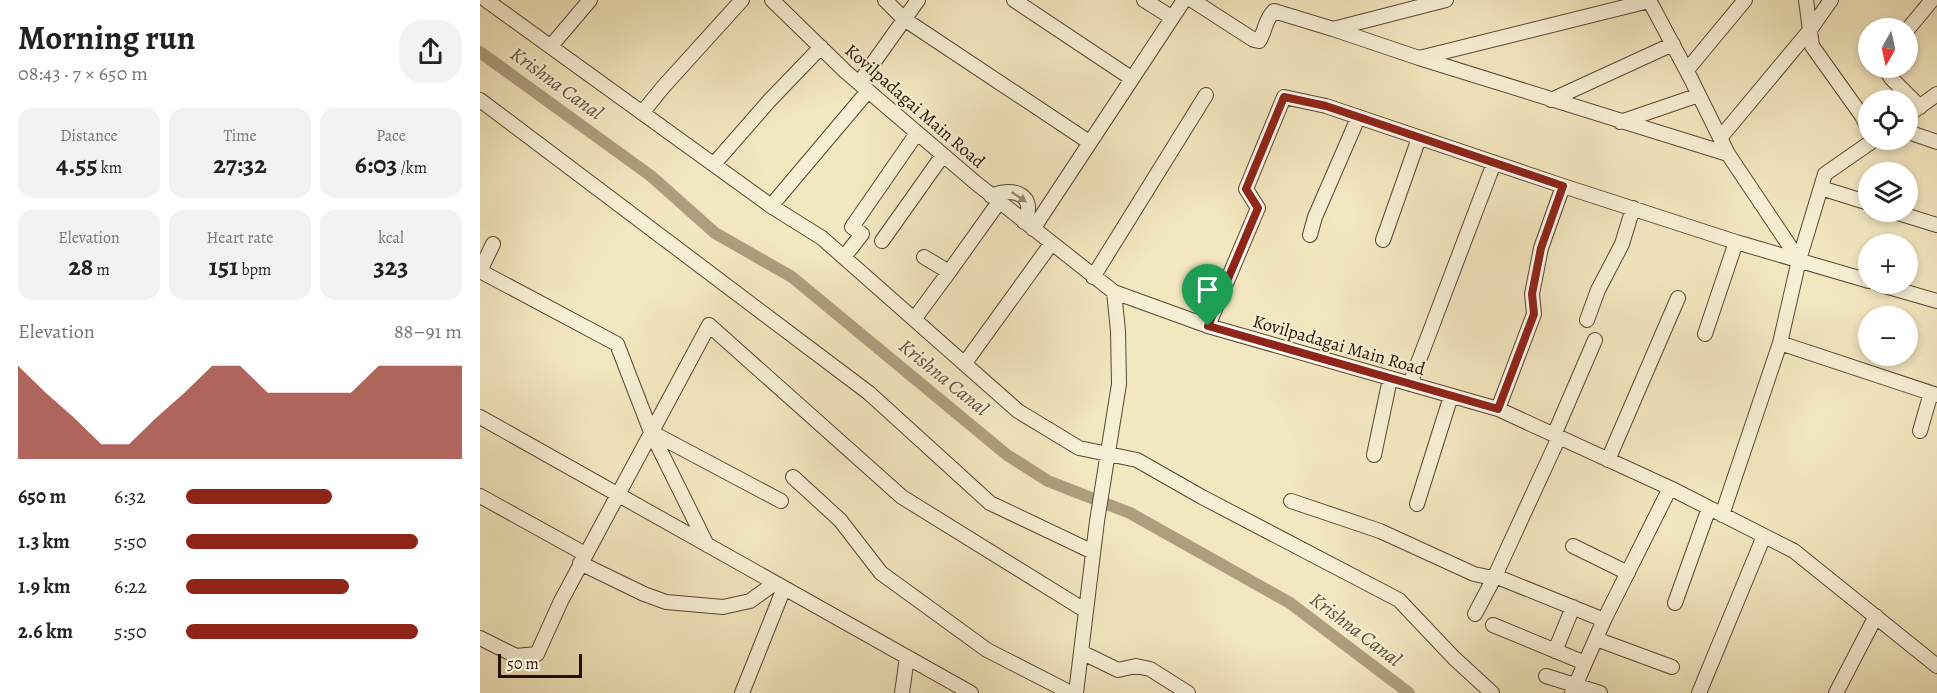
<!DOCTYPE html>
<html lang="en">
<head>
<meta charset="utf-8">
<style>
  :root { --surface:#fff; --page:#f2f2f2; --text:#222; --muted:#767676; --accent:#8f2418 }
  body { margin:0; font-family:Alegreya,serif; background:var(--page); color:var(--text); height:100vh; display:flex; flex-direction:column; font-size:22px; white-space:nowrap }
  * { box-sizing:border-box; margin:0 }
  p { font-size:20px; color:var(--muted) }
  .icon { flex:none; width:33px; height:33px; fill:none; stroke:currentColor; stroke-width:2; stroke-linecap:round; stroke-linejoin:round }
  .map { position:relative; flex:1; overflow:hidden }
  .sheet { display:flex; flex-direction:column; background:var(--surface); width:480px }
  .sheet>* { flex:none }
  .needle { width:39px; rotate:189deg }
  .tools { position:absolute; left:1378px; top:18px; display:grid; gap:12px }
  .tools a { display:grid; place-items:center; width:60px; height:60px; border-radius:50%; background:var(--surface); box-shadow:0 3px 9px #0003; font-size:30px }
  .scale { position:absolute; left:18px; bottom:15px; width:84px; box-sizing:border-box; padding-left:6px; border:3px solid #281000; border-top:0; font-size:16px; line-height:21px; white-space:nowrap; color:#281000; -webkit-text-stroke:4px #f7efd5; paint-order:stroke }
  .pin { position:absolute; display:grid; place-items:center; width:51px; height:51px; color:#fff; margin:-62px -26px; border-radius:50% 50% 50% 0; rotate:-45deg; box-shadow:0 0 6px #0007 }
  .pin .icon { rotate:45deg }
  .round { display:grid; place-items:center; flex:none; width:63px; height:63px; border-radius:24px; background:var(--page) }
  .headline { display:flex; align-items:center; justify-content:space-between; height:102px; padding:0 18px }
  h1 { font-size:33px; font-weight:700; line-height:45px }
  .stats { display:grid; grid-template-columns:repeat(3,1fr); gap:9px; height:102px; padding:6px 18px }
  .stats div { display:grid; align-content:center; border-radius:15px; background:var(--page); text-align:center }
  .stats b { font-size:26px; font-weight:700 }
  .stats small { font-size:16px; font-weight:400 }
  .stats p { font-size:16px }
  .chart { height:168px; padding:12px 18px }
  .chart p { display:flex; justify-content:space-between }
  .chart svg { width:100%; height:108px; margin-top:6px; fill:var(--accent); opacity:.7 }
  ul { padding:0 18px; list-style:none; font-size:20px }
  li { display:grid; grid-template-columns:96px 72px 1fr; align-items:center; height:45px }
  li i { height:15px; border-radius:8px; background:var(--accent) }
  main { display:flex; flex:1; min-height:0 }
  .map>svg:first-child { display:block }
</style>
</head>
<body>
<main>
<section class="sheet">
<div class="headline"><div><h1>Morning run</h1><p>08:43 · 7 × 650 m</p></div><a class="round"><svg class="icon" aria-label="share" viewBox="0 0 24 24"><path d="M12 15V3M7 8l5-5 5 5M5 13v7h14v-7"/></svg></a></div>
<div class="stats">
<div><p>Distance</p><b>4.55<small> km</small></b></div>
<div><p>Time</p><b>27:32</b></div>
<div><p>Pace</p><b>6:03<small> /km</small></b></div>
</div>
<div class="stats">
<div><p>Elevation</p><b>28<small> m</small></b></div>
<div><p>Heart rate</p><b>151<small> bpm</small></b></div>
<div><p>kcal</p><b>323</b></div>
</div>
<div class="chart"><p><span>Elevation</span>88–91 m</p>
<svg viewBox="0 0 160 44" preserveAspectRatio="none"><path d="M0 44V6L10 17L20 27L30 38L40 38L50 27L60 17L70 6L80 6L90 17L100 17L110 17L120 17L130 6L140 6L150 6L160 6V44z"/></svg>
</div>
<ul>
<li><b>650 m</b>6:32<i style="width:53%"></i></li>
<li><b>1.3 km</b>5:50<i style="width:84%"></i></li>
<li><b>1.9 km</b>6:22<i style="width:59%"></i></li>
<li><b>2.6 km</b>5:50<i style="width:84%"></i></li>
</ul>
</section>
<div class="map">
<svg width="1457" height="693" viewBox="0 0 1457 693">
  <rect width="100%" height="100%" fill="#f3e7bf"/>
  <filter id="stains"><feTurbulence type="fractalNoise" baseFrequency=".00333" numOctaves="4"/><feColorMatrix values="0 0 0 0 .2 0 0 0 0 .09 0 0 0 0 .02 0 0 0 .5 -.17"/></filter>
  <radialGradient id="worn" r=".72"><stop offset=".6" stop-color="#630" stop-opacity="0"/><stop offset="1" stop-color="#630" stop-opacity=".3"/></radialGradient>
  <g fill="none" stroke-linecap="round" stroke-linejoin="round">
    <path stroke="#ae9e7e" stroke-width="12" d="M0,52L171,176L235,233L312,277L527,455L568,481L650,513L810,603L929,693"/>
    <defs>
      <path id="minor" d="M6,0L291,206L342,238L538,411L599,448L657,460L722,497L919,600L974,658L1012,693
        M292,0L366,72L496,183L634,292L728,326L1018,409L1190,488L1314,551L1457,666
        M405,0L424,19L609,142
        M534,0L651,78
        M664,0L691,17
        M712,0L774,40L779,41C786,30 784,21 794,11L853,29L939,58L1169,1
        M1169,0L1210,77L1248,154L1319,260
        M1326,0L1332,46L1382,116L1389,130
        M853,29L966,0
        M1428,29L1452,0
        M71,46L110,0
        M939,58L1248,154
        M1405,68L1411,78L1440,107
        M1207,70L1265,0
        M379,83L438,0
        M0,100L389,393L510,503L613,552
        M1071,100L1193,44
        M162,113L184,86L262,0
        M1428,115L1457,94
        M1140,122L1219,95
        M1428,132L1457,142
        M1240,138L1330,30L1351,0
        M234,164L290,100L341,47
        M1341,188L1389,203
        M511,196C533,186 558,195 544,222
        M291,206L388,91
        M1415,212L1457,225
        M553,229L704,0
        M830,235L835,217L878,118
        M903,240L939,138
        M402,241L463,155
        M364,257L382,234L372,227L437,133
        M444,257L469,272L519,202
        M0,271L137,344L171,432L227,545
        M0,271L13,244
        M613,277L726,95
        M1398,284L1457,301
        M435,318L469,272
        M1107,320L1118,290L1142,244L1153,208
        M728,326L778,208L766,189L804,97L846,106L1083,186L1256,242L1389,281
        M1225,334L1256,242
        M1300,343L1457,395
        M485,363L571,244
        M930,384L1014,163
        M1018,409L1054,314L1052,294L1061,248L1083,186
        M0,417L491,693
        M1440,431L1451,393
        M171,432L301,501
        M1074,435L1115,340
        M894,455L910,379
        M1128,460L1198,298
        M313,477L360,520L401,573L507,650L591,693
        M0,496L105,554
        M811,501L900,531L994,574L1008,577L1015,576L1124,620
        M937,504L971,396
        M1242,515L1300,343L1319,260L1345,174L1394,140
        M1093,546L1148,573
        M100,563L164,594L186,602L243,607L270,601L295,583
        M1195,603L1229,508
        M995,614L1015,576L1079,437
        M1013,625L1105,663
        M0,638L36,656L57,654L81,601L229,325L422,497L606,611
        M1116,639L1192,667
        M1075,651L1093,607
        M601,652L638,670L656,666L670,669L708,693
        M1066,676L1120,693
        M262,693L304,588
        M422,693L427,657
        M596,693L617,521L639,384L638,331L634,292
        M1092,693L1124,620L1190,488
        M1219,693L1284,536
        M1356,693L1396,616"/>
    </defs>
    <use href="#minor" stroke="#5b4630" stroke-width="16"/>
    <use href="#minor" stroke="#f7efd5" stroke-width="14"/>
  </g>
  <defs><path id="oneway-solid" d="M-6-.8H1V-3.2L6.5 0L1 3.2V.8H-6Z" transform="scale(1.5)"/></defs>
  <use fill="#9a8b75" href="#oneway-solid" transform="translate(539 197) rotate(34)"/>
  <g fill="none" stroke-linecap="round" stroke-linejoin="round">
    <defs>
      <path id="route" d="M804,97L846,106L1083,186L1061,248L1052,294L1054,314L1018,409L728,326L778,208L766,189Z"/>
    </defs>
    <use href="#route" stroke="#fff" stroke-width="12"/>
    <use href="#route" stroke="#8f2418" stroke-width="8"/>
  </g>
  <g text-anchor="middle" stroke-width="4.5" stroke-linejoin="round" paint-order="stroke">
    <g font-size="18" fill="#281000" stroke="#f7efd5">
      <text transform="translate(435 106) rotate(41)" y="6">Kovilpadagai Main Road</text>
      <text transform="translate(859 345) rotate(16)" y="6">Kovilpadagai Main Road</text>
    </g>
    <g font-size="20" font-style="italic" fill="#645039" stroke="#f7efd5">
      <text transform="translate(77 83) rotate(36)" y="7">Krishna Canal</text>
      <text transform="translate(464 377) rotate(39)" y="7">Krishna Canal</text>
      <text transform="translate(876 629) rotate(37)" y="7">Krishna Canal</text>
    </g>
  </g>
  <rect width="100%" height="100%" filter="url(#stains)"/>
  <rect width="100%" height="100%" fill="url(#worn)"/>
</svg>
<div class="tools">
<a><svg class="needle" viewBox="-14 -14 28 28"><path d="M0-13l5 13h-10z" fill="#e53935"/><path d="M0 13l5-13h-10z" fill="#767676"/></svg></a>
<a><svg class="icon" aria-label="locate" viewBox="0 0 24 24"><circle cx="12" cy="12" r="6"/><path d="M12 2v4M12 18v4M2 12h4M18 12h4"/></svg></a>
<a><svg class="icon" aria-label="layers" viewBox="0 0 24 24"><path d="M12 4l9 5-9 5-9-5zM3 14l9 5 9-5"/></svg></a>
<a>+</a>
<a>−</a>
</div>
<div class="scale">50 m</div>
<div class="pin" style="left:728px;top:326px;background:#1e9e55"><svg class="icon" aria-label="arrive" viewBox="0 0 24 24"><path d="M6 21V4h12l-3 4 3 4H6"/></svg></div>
</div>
</main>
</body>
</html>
